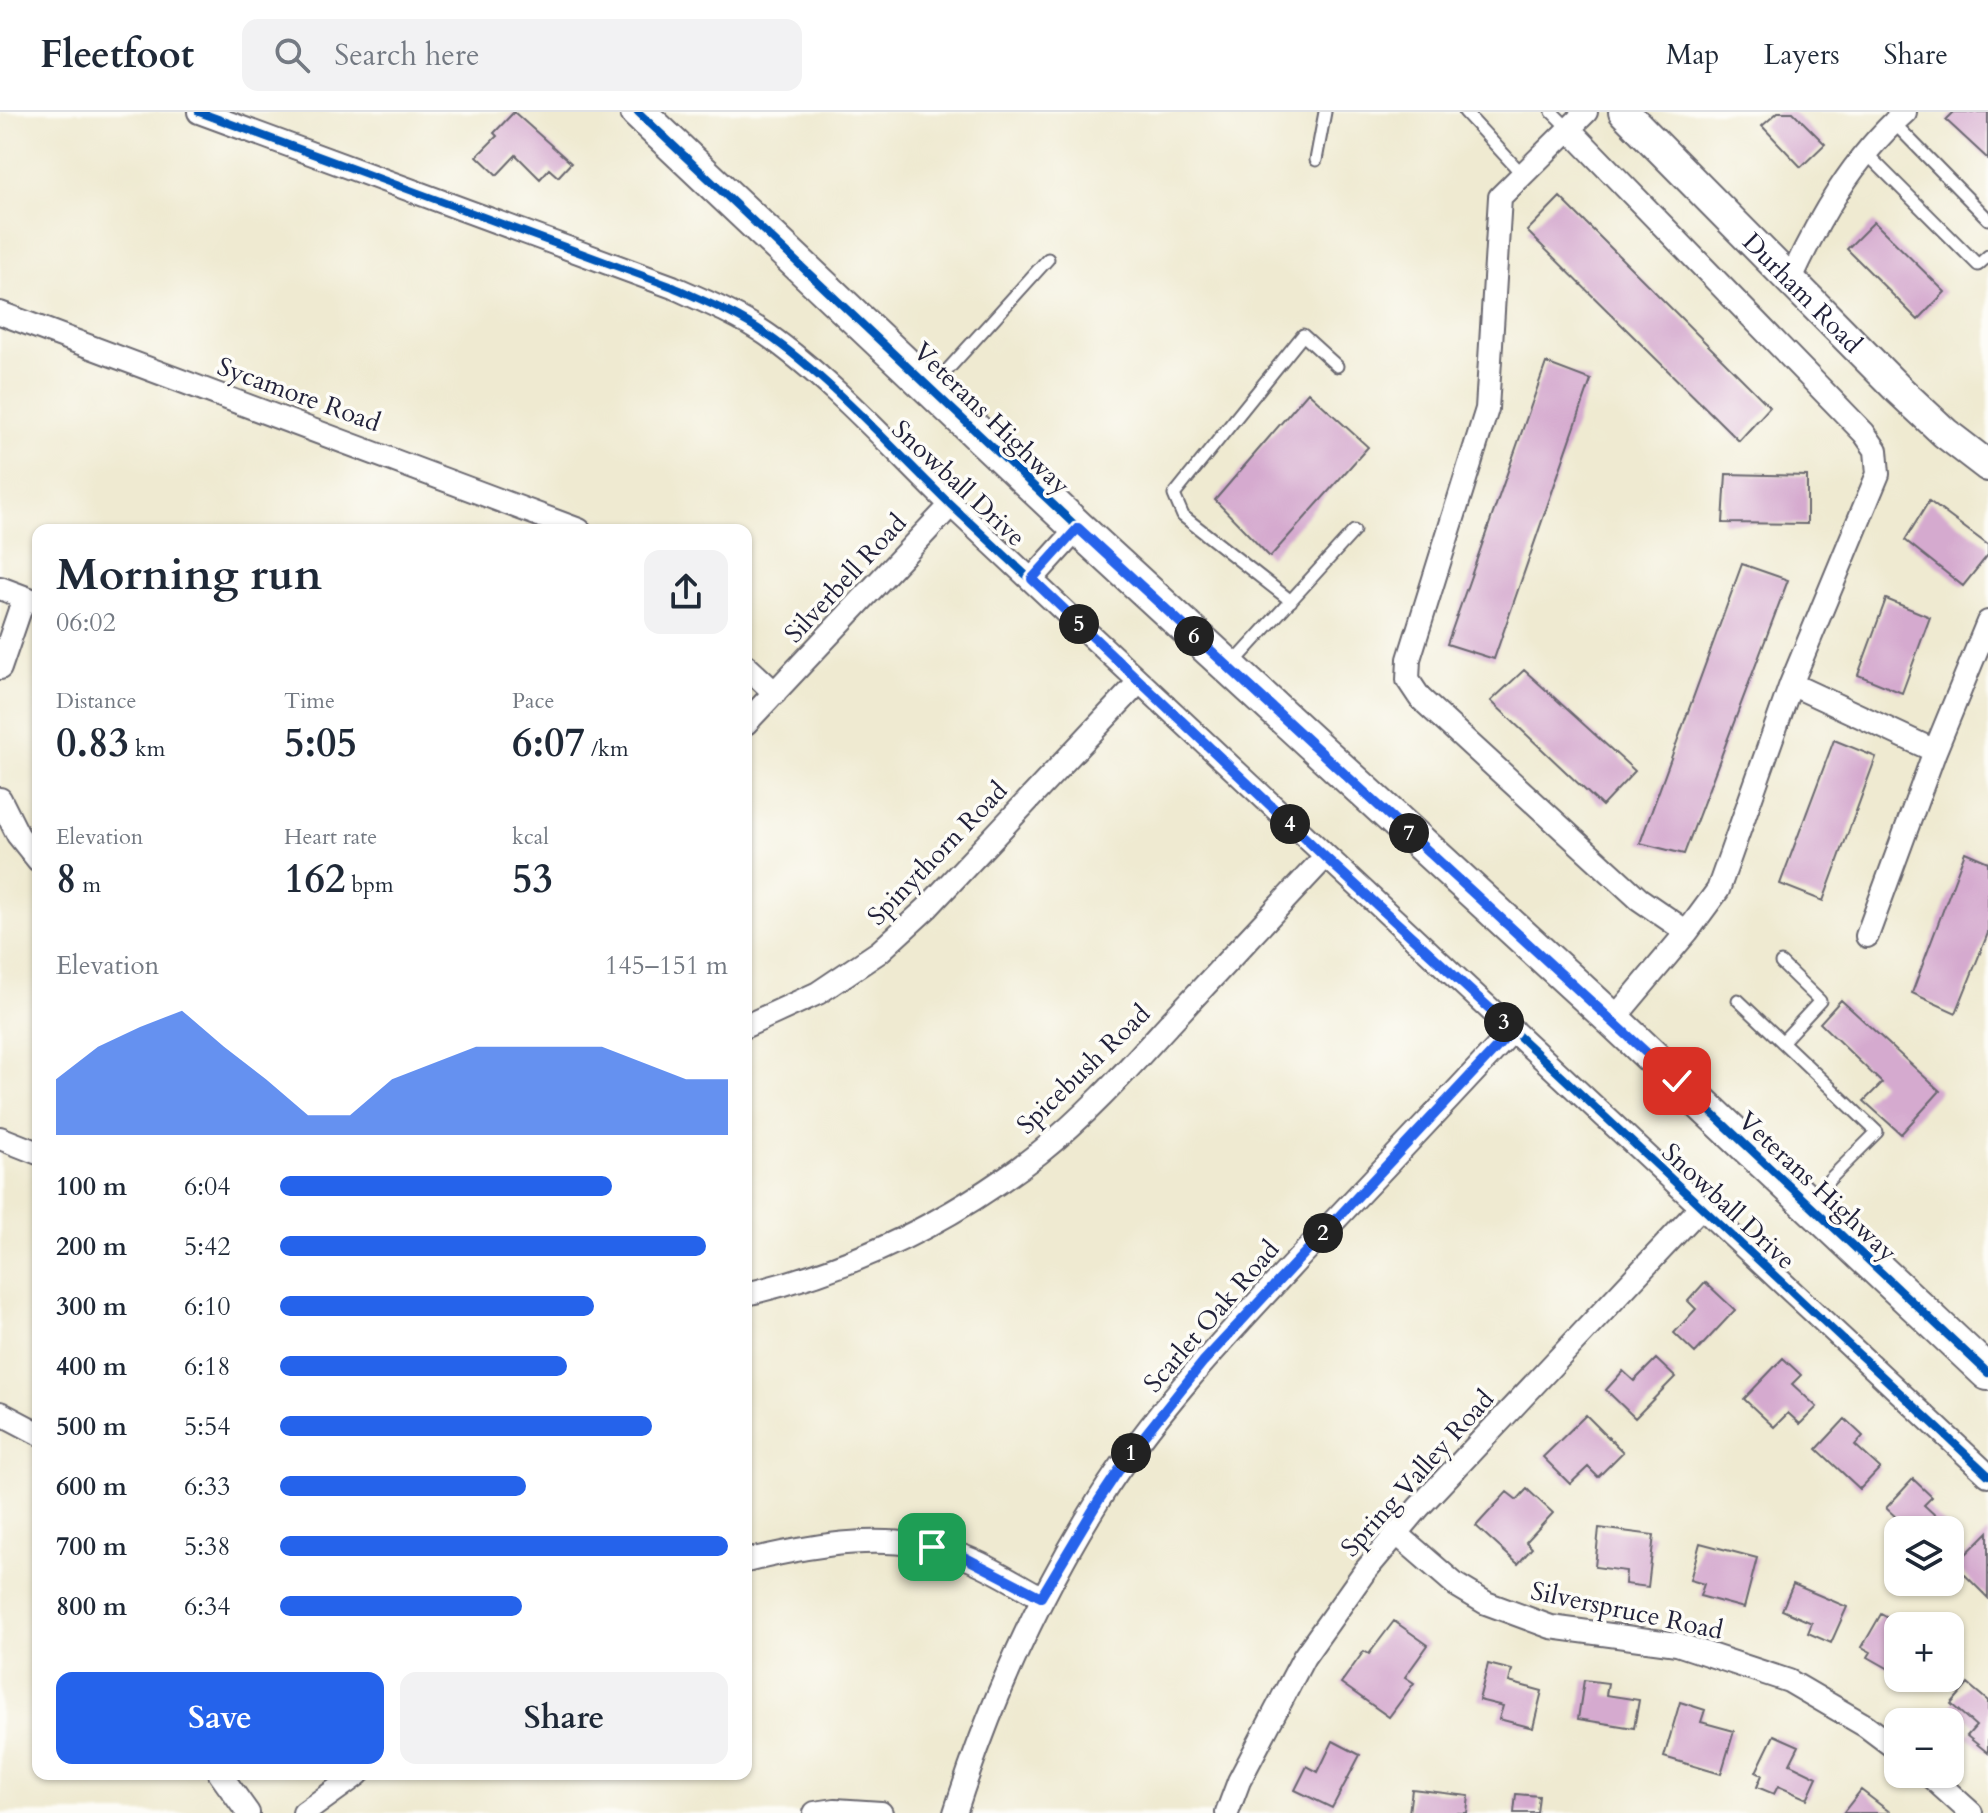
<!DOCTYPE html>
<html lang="en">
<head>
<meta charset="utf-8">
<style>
  :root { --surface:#fff; --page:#f2f2f3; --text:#1f2937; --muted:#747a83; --line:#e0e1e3; --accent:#2563eb }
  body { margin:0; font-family:Cardo,serif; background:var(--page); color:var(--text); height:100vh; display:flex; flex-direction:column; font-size:30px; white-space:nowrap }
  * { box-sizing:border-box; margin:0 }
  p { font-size:26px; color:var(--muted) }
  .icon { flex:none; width:44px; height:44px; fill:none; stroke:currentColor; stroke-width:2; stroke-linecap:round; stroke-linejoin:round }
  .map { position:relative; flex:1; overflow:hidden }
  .side { position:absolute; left:32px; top:412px; width:720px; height:1256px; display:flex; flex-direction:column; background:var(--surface); border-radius:16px; box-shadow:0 2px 6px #0004 }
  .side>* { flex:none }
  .fabs { position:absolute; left:1884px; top:1404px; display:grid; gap:16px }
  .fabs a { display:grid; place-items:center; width:80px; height:80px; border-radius:16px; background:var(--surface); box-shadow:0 2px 6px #0004; font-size:40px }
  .pin { position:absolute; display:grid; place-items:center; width:68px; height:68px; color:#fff; margin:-34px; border-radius:16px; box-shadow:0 4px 12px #0006 }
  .km { position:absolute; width:40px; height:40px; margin:-20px; border-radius:50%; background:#222; color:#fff; font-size:22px; line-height:40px; text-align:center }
  .round { display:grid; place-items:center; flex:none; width:84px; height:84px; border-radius:16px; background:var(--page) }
  .summary { display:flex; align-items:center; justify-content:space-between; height:136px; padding:0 24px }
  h1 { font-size:44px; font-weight:800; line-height:60px }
  .metrics { display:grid; grid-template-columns:repeat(3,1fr); gap:12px; height:136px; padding:8px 24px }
  .metrics div { display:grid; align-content:center }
  .metrics b { font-size:40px; font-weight:800 }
  .metrics small { font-size:22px; font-weight:400 }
  .metrics p { font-size:22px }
  .chart { height:224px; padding:16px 24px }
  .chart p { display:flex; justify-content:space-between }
  .chart svg { width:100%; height:144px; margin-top:8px; fill:var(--accent); opacity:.7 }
  .cta { display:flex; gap:16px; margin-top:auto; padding:16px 24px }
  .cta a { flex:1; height:92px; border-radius:16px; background:var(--accent); color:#fff; font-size:32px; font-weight:800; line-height:92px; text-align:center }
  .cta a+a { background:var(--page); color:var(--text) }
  ul { padding:0 24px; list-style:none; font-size:26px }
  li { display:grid; grid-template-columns:128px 96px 1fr; align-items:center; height:60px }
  li i { height:20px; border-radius:10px; background:var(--accent) }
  header { display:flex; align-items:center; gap:48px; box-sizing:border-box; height:112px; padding:0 40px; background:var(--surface); border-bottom:2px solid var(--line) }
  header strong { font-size:38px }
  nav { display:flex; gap:44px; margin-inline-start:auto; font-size:28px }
  .search { width:560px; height:72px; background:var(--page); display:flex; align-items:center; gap:20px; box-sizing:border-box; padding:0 28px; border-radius:16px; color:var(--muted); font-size:30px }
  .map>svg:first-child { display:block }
</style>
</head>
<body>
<header>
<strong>Fleetfoot</strong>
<div class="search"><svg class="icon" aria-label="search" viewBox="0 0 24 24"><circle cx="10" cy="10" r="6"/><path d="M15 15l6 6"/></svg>Search here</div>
<nav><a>Map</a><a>Layers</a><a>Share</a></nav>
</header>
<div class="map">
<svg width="1988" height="1701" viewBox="0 0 1988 1701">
  <rect width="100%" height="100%" fill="#fdfcf7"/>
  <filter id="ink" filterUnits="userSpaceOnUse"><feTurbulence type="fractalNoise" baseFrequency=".0125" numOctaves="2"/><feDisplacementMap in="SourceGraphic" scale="16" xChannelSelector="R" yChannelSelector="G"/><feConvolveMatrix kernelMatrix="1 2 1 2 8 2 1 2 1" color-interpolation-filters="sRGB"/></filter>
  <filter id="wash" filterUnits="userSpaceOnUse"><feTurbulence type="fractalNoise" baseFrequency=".006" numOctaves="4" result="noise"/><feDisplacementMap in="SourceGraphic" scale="32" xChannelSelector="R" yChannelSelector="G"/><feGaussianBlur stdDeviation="1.8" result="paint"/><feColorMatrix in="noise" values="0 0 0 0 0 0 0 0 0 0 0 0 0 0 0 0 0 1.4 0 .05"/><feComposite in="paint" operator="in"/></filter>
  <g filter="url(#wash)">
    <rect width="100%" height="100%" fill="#efead1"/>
    <g id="blocks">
      <path fill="#d5aacf" d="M514,0L571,51L558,65L549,57L540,67L516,43L497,63L477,44L497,24L494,21Z
        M1778,0H1793L1825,32L1801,55L1762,14Z
        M1954,0H1988V47L1946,8Z
        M1560,85L1770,295L1739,329L1527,119Z
        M1874,110L1945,180L1918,208L1847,137Z
        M1546,251L1591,268L1494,547L1447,532Z
        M1308,280L1368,335L1270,445L1215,388Z
        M1726,362L1807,364V412L1723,411Z
        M1929,389L1988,433V443L1963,474L1905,428Z
        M1742,452L1788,468L1684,742L1640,731Z
        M1886,487L1930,505L1902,581L1858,563Z
        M1524,558L1635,659L1602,694L1491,589Z
        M1834,628L1876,645L1823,789L1780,772Z
        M1965,740L1988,750V821L1956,901L1912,881Z
        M1841,888L1940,979L1901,1022L1864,989L1882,971L1820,911Z
        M1705,1170L1735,1198L1695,1241L1674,1221L1696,1197L1688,1189Z
        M1783,1246L1801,1263L1792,1272L1817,1295L1800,1312L1788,1301L1774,1315L1744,1287Z
        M1656,1247L1675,1265L1635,1306L1606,1278L1623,1259L1634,1269Z
        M1586,1303L1623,1340L1598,1365L1588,1355L1570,1372L1543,1345Z
        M1845,1307L1863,1324L1855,1333L1880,1356L1860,1377L1817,1337Z
        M1913,1367L1932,1385L1924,1393L1951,1418H1910L1886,1396Z
        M1527,1377L1553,1401L1526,1430L1532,1436L1518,1452L1476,1414L1507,1380L1517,1388Z
        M1599,1416L1654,1423L1648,1475L1625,1472L1626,1459L1595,1455Z
        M1988,1420V1486L1955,1453Z
        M1700,1431L1757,1446L1744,1496L1700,1484L1704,1472L1690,1468Z
        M1793,1472L1847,1495L1831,1531L1808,1521L1812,1511L1782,1498Z
        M1881,1502L1898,1512V1562L1868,1545L1871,1540L1862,1535Z
        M1394,1509L1428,1533L1405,1565L1414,1571L1389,1605L1341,1571L1364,1539L1369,1542Z
        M1488,1552L1512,1558L1509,1570L1542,1579L1533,1616L1499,1607L1503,1594L1479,1588Z
        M1584,1568L1608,1571L1606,1583L1639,1588L1634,1616L1578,1607Z
        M1968,1572L1988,1589V1641L1967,1624L1976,1614L1951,1592Z
        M1680,1590L1705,1598L1701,1610L1734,1619L1721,1662L1664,1645Z
        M1774,1623L1799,1634L1790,1652L1817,1665L1807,1687L1778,1674L1774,1682L1757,1675L1762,1663L1756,1660Z
        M1333,1629L1360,1643L1332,1696L1295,1678L1307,1654L1318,1660Z
        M1412,1677L1469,1684L1467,1701H1409Z
        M1861,1678L1891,1701H1843Z
        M1516,1682L1539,1684L1537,1701H1514Z"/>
    </g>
  </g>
  <g filter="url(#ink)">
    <use href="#blocks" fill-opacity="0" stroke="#6a6870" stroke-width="2"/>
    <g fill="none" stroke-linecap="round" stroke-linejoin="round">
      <defs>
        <path id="lane" d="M1465,0L1523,63
          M1552,0L1570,18
          M1893,10L1988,107
          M1866,41L1978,153L1988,144
          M1316,48L1325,0
          M932,275L1048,147
          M1291,489L1183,404L1174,383L1303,223L1337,254
          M1233,552L1354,419
          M1781,851L1820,889L1782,930
          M1738,888L1877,1020L1810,1087"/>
        <path id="street" d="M199,0L673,175C704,189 737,202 766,222C831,267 894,338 951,393L1988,1363
          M1586,0L1500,85L1487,297L1409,547L1408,568L1420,586L1639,787L1687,820
          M1570,18L1864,321L1876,338L1878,362L1791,572L1718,778L1687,820L1613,908
          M1790,169C1818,107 1853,46 1905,0
          M0,201L579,418
          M1032,467L1078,416
          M0,476L37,490
          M746,554L775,581
          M0,556L24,486
          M1791,572L1935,639
          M746,611L951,393
          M0,687L18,723L38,748
          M1867,824L1935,639L1988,510
          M746,914L818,881L879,840L927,796L1139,570
          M0,1026L38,1041
          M746,1182C853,1157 952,1109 1039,1041C1087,1003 1127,958 1168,913C1220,857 1273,801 1325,745
          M0,1301L38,1321
          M1396,1421L1456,1473L1486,1491L1551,1515L1677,1532L1789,1569L1866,1614L1898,1638
          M746,1449C816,1432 889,1419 959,1443C988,1453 1015,1471 1041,1485
          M220,1662L248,1701
          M1928,1662L1971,1701
          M304,1701L358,1662
          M815,1701L835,1698L881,1701
          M955,1701C990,1591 1037,1487 1098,1389C1154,1300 1227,1223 1298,1147C1370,1071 1442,995 1513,918
          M1227,1701L1239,1669L1304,1545L1365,1459L1419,1395L1701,1095"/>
        <g id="secondary">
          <path id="s1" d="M1624,0L1898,277L1945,321L1988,354"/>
        </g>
        <path id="primary" d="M638,0L1078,416L1613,908L1988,1261"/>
      </defs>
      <use href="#lane" stroke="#6a6870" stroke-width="15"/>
      <use href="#street" stroke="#6a6870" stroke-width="26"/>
      <use href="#secondary" stroke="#6a6870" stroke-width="34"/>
      <use href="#primary" stroke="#6a6870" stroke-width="38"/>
      <use href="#lane" stroke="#fff" stroke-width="11"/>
      <use href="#street" stroke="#fff" stroke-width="22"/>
      <use href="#secondary" stroke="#fff" stroke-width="30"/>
      <use href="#primary" stroke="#fff" stroke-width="34"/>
      <defs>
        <path id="cycleway" d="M199,0L673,175C704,189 737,202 766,222C831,267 894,338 951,393L1988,1363
          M638,0L1078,416L1613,908L1988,1261"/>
      </defs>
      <use href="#cycleway" stroke="#fdfcf7" stroke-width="13"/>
      <use href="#cycleway" stroke="#0057b8" stroke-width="8"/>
    </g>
  </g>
  <g fill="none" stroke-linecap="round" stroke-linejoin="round" filter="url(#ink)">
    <defs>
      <path id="route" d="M932,1435L962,1444L1041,1485L1099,1388L1129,1343L1203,1250L1513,918L1325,745L1032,467L1078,416L1677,969"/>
    </defs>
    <use href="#route" stroke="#fff" stroke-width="16"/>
    <use href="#route" stroke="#2563eb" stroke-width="10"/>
  </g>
  <g text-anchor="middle" stroke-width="7" stroke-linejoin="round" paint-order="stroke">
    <g font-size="26" fill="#22223b" stroke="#fdfcf7">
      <text dy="9" stroke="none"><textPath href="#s1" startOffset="254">Durham Road</textPath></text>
      <text transform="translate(299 282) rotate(20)" y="9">Sycamore Road</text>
      <text transform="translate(992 306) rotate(44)" y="9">Veterans Highway</text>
      <text transform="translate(959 371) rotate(43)" y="9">Snowball Drive</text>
      <text transform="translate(845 466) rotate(-47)" y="9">Silverbell Road</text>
      <text transform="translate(937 741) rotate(-46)" y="9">Spinythorn Road</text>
      <text transform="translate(1083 957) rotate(-44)" y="9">Spicebush Road</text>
      <text transform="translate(1818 1074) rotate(43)" y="9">Veterans Highway</text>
      <text transform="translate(1729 1094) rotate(43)" y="9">Snowball Drive</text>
      <text transform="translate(1211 1204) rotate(-49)" y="9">Scarlet Oak Road</text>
      <text transform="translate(1417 1361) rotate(-48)" y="9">Spring Valley Road</text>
      <text transform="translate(1627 1498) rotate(12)" y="9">Silverspruce Road</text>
    </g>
  </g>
</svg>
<div class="fabs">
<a><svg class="icon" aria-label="layers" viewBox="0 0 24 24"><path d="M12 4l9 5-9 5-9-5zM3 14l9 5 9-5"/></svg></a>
<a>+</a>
<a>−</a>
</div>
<div class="pin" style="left:932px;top:1435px;background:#1e9e55"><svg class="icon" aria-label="arrive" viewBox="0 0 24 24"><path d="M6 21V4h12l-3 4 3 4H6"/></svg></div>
<div class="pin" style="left:1677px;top:969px;background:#d93025"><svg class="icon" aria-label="check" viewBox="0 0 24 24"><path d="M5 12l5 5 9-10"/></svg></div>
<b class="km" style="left:1131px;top:1341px">1</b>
<b class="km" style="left:1323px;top:1121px">2</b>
<b class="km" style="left:1504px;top:910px">3</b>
<b class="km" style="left:1290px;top:712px">4</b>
<b class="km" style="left:1079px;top:512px">5</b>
<b class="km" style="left:1194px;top:524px">6</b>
<b class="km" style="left:1409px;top:721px">7</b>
<section class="side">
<div class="summary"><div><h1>Morning run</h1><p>06:02</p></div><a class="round"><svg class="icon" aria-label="share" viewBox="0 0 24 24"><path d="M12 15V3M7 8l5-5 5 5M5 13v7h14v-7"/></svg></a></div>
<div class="metrics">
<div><p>Distance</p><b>0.83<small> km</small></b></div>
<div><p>Time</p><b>5:05</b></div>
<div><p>Pace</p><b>6:07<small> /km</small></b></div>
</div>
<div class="metrics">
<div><p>Elevation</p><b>8<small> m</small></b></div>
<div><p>Heart rate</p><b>162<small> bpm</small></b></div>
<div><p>kcal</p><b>53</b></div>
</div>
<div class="chart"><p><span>Elevation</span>145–151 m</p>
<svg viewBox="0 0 160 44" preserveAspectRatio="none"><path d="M0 44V27L10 17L20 11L30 6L40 17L50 27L60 38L70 38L80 27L90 22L100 17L110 17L120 17L130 17L140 22L150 27L160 27V44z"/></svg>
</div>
<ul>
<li><b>100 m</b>6:04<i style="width:74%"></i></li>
<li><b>200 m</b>5:42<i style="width:95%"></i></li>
<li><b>300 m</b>6:10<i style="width:70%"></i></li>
<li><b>400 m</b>6:18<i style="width:64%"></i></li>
<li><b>500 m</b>5:54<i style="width:83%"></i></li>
<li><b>600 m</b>6:33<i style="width:55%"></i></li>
<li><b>700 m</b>5:38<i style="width:100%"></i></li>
<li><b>800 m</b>6:34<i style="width:54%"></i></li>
</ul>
<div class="cta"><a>Save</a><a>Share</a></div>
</section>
</div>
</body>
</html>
